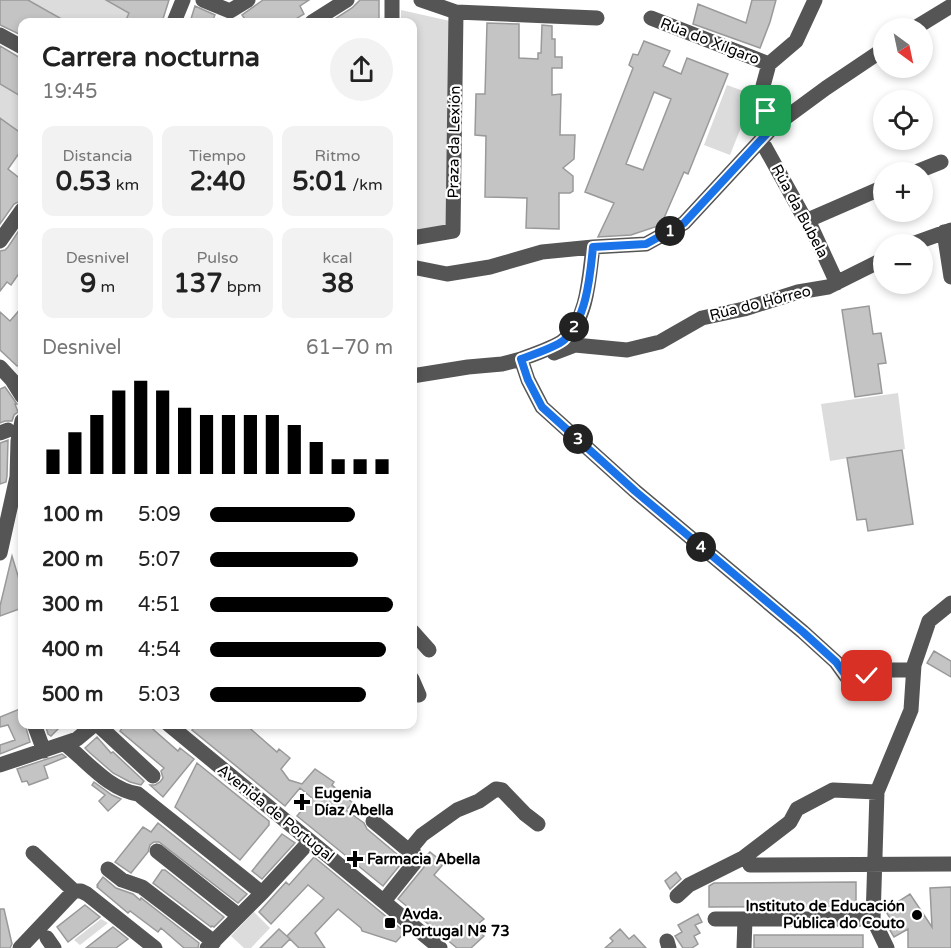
<!DOCTYPE html>
<html lang="es">
<head>
<meta charset="utf-8">
<style>
  :root { --surface:#fff; --page:#f2f2f2; --text:#222; --muted:#767676; --accent:#000 }
  body { margin:0; font-family:"Varela Round",sans-serif; background:var(--page); color:var(--text); height:100vh; display:flex; flex-direction:column; font-size:22px; white-space:nowrap }
  * { box-sizing:border-box; margin:0 }
  p { font-size:20px; color:var(--muted) }
  .icon { flex:none; width:33px; height:33px; fill:none; stroke:currentColor; stroke-width:2; stroke-linecap:round; stroke-linejoin:round }
  .map { position:relative; flex:1; overflow:hidden }
  .sheet { position:absolute; left:18px; top:18px; width:399px; height:711px; display:flex; flex-direction:column; background:var(--surface); border-radius:12px; box-shadow:0 3px 9px #0003 }
  .sheet>* { flex:none }
  .needle { width:39px; rotate:147deg }
  .fabs { position:absolute; left:873px; top:18px; display:grid; gap:12px }
  .fabs a { display:grid; place-items:center; width:60px; height:60px; border-radius:50%; background:var(--surface); box-shadow:0 3px 9px #0003; font-size:30px }
  .pin { position:absolute; display:grid; place-items:center; width:51px; height:51px; color:#fff; margin:-26px; border-radius:12px; box-shadow:0 3px 9px #0006 }
  .km { position:absolute; width:30px; height:30px; margin:-15px; border-radius:50%; background:#222; color:#fff; font-size:16px; line-height:30px; text-align:center }
  .round { display:grid; place-items:center; flex:none; width:63px; height:63px; border-radius:32px; background:var(--page) }
  .overview { display:flex; align-items:center; justify-content:space-between; height:102px; padding:0 24px }
  h1 { font-size:27px; font-weight:800; line-height:45px }
  .figures { display:grid; grid-template-columns:repeat(3,1fr); gap:9px; height:102px; padding:6px 24px }
  .figures div { display:grid; align-content:center; border-radius:12px; background:var(--page); text-align:center }
  .figures b { font-size:26px; font-weight:800 }
  .figures small { font-size:16px; font-weight:400 }
  .figures p { font-size:16px }
  .chart { height:168px; padding:12px 24px }
  .chart p { display:flex; justify-content:space-between }
  .chart svg { width:100%; height:108px; margin-top:6px; stroke:var(--accent); stroke-width:6 }
  ul { padding:0 24px; list-style:none; font-size:20px }
  li { display:grid; grid-template-columns:96px 72px 1fr; align-items:center; height:45px }
  li i { height:15px; border-radius:8px; background:var(--accent) }
  .map>svg:first-child { display:block }
</style>
</head>
<body>
<div class="map">
<svg width="951" height="948" viewBox="0 0 951 948">
  <rect width="100%" height="100%" fill="#fff"/>
  <path fill="#dcdcdc" d="M28,0H106L129,13L125,22H67L61,19L59,22H45L51,12Z
    M401,10L450,21L449,224L413,231L412,22H401Z
    M0,84L22,97V134L0,118Z
    M727,85L754,95L730,155L704,145Z
    M898,393L905,449L830,461L821,404Z
    M254,912L270,928L251,948H244L231,936Z
    M101,919L108,923L80,945L74,940Z"/>
  <path fill="#c4c4c4" stroke="#999" stroke-width="1.5" fill-rule="evenodd" d="M0,0H28L67,22H22V28L19,34L0,25Z
    M106,0H169L162,22H125L129,13Z
    M263,0H309L300,6L304,14L291,22H247L242,15Z
    M360,0H379V22H330L352,8Z
    M752,0H776L770,22L760,48L693,24L698,4L746,23Z
    M195,6L215,15L212,22H190Z
    M487,23L519,24V58L538,59V53H541L542,25L552,26V39H555V57H562V68H552V95L561,94L560,135H575L574,159L563,168L573,176V191L570,193H559V229L526,228L527,198L485,197L486,136L475,135L476,94H485Z
    M644,41L670,51L663,66L681,74L687,58L728,74L688,174L684,172L661,225L631,235L598,237L614,203L585,192L633,68L629,65L633,54L638,55ZM654,92L671,99L643,170L626,164Z
    M0,46L22,59V97L0,84Z
    M0,118L22,134V149L8,169L22,180V200L14,204L0,224Z
    M22,226V269L11,285L7,282L0,291V251L5,250L8,247Z
    M869,306L873,334L881,333L886,363L878,364L882,393L855,397L842,310Z
    M22,307V365L17,366L0,350V312L10,321Z
    M5,387L17,404H15L18,412L14,415L12,421H5L0,423V389Z
    M8,440L7,476L6,482L0,484V443Z
    M902,450L913,524L868,531L866,519L857,520L847,458Z
    M12,556L22,589V608L0,616V606Z
    M934,651L951,661V677L927,663Z
    M22,708V724H25L30,742L0,754V745L15,740L8,725L0,727V717Z
    M45,724H63L51,736L48,734Z
    M125,724H147L178,751L180,748L194,759L163,797L150,785H155L160,782L163,778L161,771L164,768L120,731Z
    M196,724H245L277,752L279,749L290,758L281,769L289,780L302,784L315,769L334,782L332,785L353,803L346,810L364,823L367,829L404,860L383,886L297,816L312,798L300,788L285,806L192,730Z
    M97,737L111,753L113,752L144,781L141,785L130,782L113,773L89,752L85,748Z
    M62,754L66,757L44,766L48,778L29,785L27,781L22,782L17,769Z
    M197,763L269,821V825L240,860L175,807Z
    M94,782L112,795L121,799L108,811L99,801L105,795L92,785Z
    M158,823L247,894L238,903L159,842H154L150,845L148,852L131,873L115,862L143,827L151,832Z
    M282,834L295,843L262,879L252,871Z
    M430,852L444,863L434,875L484,919L474,927L484,936L471,948H457L398,899L424,867L426,862L425,857Z
    M314,857L405,932L396,942L362,931L361,928L338,909L315,933L325,948H299L287,936L324,898L308,885L271,924L259,912L286,882L289,885Z
    M162,870H165L224,917L214,927L212,926L211,927L153,883Z
    M676,872L681,879L670,889L665,881Z
    M103,877L116,888L133,894L140,900L141,898L199,943L198,948H184L161,928L158,932L130,911L128,913L97,887L98,886L97,885Z
    M856,882V906L709,907V886L714,883Z
    M951,887V948H908V929L894,937L888,927L893,923L885,910L910,894L932,927L930,888Z
    M85,905L100,917L68,942L57,927Z
    M0,909H4L12,944L10,948H0Z
    M698,914L702,922L695,925L700,933L694,936L698,944L692,948H683L675,936L682,932L678,925Z
    M113,927L128,939L116,948H86Z
    M279,929L290,939L281,948H260Z
    M620,929L629,939L634,935L646,948H605L613,941L610,938Z
    M754,935H863V948H754Z"/>
  <g fill="none" stroke-linecap="round" stroke-linejoin="round">
    <path stroke="#555" stroke-width="15" d="M203,0L230,11L248,0
      M421,0L456,12L597,18
      M651,18L769,64
      M174,22L183,0
      M312,22L347,0
      M392,22V0
      M915,28L951,6
      M0,35L22,47
      M773,127L766,111L763,86L769,64L796,41L815,0
      M761,140L802,214L808,220L837,283
      M916,172L941,162
      M808,220L884,187
      M944,232L951,277
      M412,238L453,231L456,12
      M0,241L22,210
      M912,244L951,230
      M593,247C589,277 588,318 564,340C556,347 532,355 521,359L528,380L542,407L635,491L803,632L836,662L849,680L888,670H913
      M412,267L447,274L490,267L542,252L593,247L646,244L684,223L773,127L826,88L884,49
      M554,353L575,345L627,350L660,342L702,318L744,309L798,292L828,287L884,259
      M0,367L12,380L22,396
      M412,376L468,367L502,364L521,359
      M0,433L8,430
      M0,553L17,477L18,441L22,421
      M412,631L429,650
      M412,679L419,695
      M34,724L44,751
      M97,724L153,776
      M168,724L440,948
      M65,744C88,762 108,789 138,794L262,893
      M0,765L77,739L95,724
      M373,821L414,855
      M157,851L239,916
      M33,853L74,891
      M750,865L951,864
      M108,869L122,880L142,887L214,942
      M74,891H81L87,894L155,948
      M677,896L689,885L743,858L790,822L797,809L833,790L877,792
      M384,901L416,861L412,847L422,835L457,810L479,801L496,789L502,790L525,814L538,824
      M715,919H873
      M47,938L54,948
      M667,941L669,948
      M20,948L74,891
      M207,948L262,893L310,841
      M744,948L745,919
      M887,948L873,919L877,792L911,710L914,665L929,621L951,603"/>
  </g>
  <g fill="none" stroke-linecap="round" stroke-linejoin="round">
    <defs>
      <path id="route" d="M766,111L773,127L684,223L646,244L593,247C590,276 587,318 564,340C556,347 532,355 521,359L528,380L542,407L635,491L803,632L836,662L849,680L867,676"/>
    </defs>
    <use href="#route" stroke="#fff" stroke-width="12"/>
    <use href="#route" stroke="#1a73e8" stroke-width="8"/>
  </g>
  <g fill="#000" stroke="#fff" stroke-width="2">
    <path d="M299 793h6v6h6v6h-6v6h-6v-6h-6v-6h6z"/>
    <path d="M352 850h6v6h6v6h-6v6h-6v-6h-6v-6h6z"/>
    <circle cx="917" cy="915" r="6"/>
    <rect x="384" y="917" width="12" height="12" rx="3"/>
  </g>
  <g text-anchor="middle" stroke-width="4.5" stroke-linejoin="round" paint-order="stroke">
    <g font-size="15" fill="#000" stroke="#fff">
      <text transform="translate(710 41) rotate(21)" y="5">Rúa do Xílgaro</text>
      <text transform="translate(454 142) rotate(-89)" y="5">Praza da Lexión</text>
      <text transform="translate(800 211) rotate(62)" y="5">Rúa da Bubela</text>
      <text transform="translate(760 303) rotate(-14)" y="5">Rúa do Hórreo</text>
      <text transform="translate(276 813) rotate(39)" y="5">Avenida de Portugal</text>
    </g>
    <g font-size="15" font-weight="bold" fill="#000" stroke="#fff" text-anchor="start">
      <text x="314" y="798">Eugenia<tspan x="314" dy="17">Díaz Abella</tspan></text>
      <text x="367" y="864">Farmacia Abella</text>
      <text x="905" y="911" text-anchor="end">Instituto de Educación<tspan x="905" dy="17">Pública do Couto</tspan></text>
      <text x="402" y="919">Avda.<tspan x="402" dy="17">Portugal Nº 73</tspan></text>
    </g>
  </g>
</svg>
<div class="fabs">
<a><svg class="needle" viewBox="-14 -14 28 28"><path d="M0-13l5 13h-10z" fill="#e53935"/><path d="M0 13l5-13h-10z" fill="#767676"/></svg></a>
<a><svg class="icon" aria-label="locate" viewBox="0 0 24 24"><circle cx="12" cy="12" r="6"/><path d="M12 2v4M12 18v4M2 12h4M18 12h4"/></svg></a>
<a>+</a>
<a>−</a>
</div>
<div class="pin" style="left:766px;top:111px;background:#1e9e55"><svg class="icon" aria-label="arrive" viewBox="0 0 24 24"><path d="M6 21V4h12l-3 4 3 4H6"/></svg></div>
<div class="pin" style="left:867px;top:676px;background:#d93025"><svg class="icon" aria-label="check" viewBox="0 0 24 24"><path d="M5 12l5 5 9-10"/></svg></div>
<b class="km" style="left:670px;top:231px">1</b>
<b class="km" style="left:574px;top:327px">2</b>
<b class="km" style="left:578px;top:439px">3</b>
<b class="km" style="left:701px;top:547px">4</b>
<section class="sheet">
<div class="overview"><div><h1>Carrera nocturna</h1><p>19:45</p></div><a class="round"><svg class="icon" aria-label="share" viewBox="0 0 24 24"><path d="M12 15V3M7 8l5-5 5 5M5 13v7h14v-7"/></svg></a></div>
<div class="figures">
<div><p>Distancia</p><b>0.53<small> km</small></b></div>
<div><p>Tiempo</p><b>2:40</b></div>
<div><p>Ritmo</p><b>5:01<small> /km</small></b></div>
</div>
<div class="figures">
<div><p>Desnivel</p><b>9<small> m</small></b></div>
<div><p>Pulso</p><b>137<small> bpm</small></b></div>
<div><p>kcal</p><b>38</b></div>
</div>
<div class="chart"><p><span>Desnivel</span>61–70 m</p>
<svg viewBox="0 0 160 44" preserveAspectRatio="none"><path d="M5 44V34M15 44V27M25 44V20M35 44V10M45 44V6M55 44V10M65 44V17M75 44V20M85 44V20M95 44V20M105 44V20M115 44V24M125 44V31M135 44V38M145 44V38M155 44V38"/></svg>
</div>
<ul>
<li><b>100 m</b>5:09<i style="width:79%"></i></li>
<li><b>200 m</b>5:07<i style="width:81%"></i></li>
<li><b>300 m</b>4:51<i style="width:100%"></i></li>
<li><b>400 m</b>4:54<i style="width:96%"></i></li>
<li><b>500 m</b>5:03<i style="width:85%"></i></li>
</ul>
</section>
</div>
</body>
</html>
